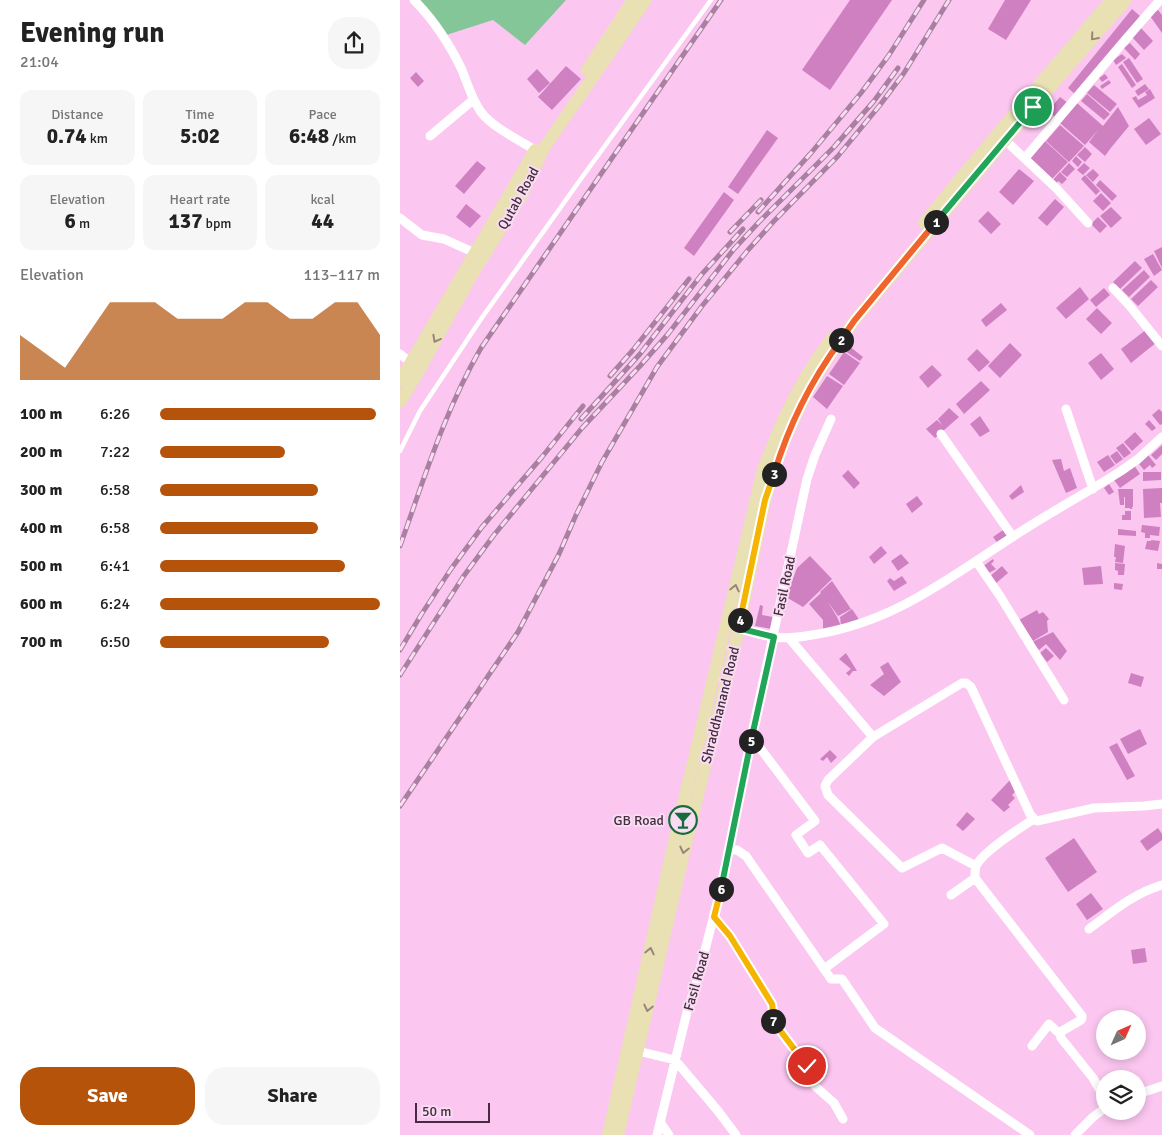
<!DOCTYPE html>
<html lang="en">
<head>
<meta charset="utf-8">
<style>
  :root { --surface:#fff; --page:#f6f6f6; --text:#222; --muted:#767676; --accent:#b45309 }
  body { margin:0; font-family:Signika,sans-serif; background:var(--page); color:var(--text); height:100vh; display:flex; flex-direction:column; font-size:19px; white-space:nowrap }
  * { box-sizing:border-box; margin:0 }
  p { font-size:16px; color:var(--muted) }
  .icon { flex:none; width:28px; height:28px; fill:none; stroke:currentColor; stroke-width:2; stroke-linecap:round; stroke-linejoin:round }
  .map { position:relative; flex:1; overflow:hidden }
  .drawer { display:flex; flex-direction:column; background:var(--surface); width:400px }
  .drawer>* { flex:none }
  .needle { width:32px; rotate:45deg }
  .controls { position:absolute; left:696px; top:1010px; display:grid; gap:10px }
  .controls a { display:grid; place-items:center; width:50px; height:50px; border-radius:50%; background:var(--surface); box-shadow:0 2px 8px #0003; font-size:25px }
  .scale { position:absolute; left:15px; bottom:12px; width:75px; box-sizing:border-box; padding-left:5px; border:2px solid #462c41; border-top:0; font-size:14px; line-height:18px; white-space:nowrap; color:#462c41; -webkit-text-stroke:4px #f8ddf2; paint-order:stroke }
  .pin { position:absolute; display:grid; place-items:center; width:42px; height:42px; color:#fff; margin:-21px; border:2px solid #fff; border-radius:50%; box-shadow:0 1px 5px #0007 }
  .km { position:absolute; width:25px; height:25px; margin:-12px; border-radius:50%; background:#222; color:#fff; font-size:14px; line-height:25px; text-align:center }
  .round { display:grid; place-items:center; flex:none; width:52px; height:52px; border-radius:20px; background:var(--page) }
  .head { display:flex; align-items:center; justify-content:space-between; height:85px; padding:0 20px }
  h1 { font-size:28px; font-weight:700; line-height:38px }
  .figures { display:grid; grid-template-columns:repeat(3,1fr); gap:8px; height:85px; padding:5px 20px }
  .figures div { display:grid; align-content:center; border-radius:12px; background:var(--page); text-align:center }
  .figures b { font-size:21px; font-weight:700 }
  .figures small { font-size:14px; font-weight:400 }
  .figures p { font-size:14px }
  .chart { height:140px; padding:10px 20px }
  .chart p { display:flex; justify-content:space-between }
  .chart svg { width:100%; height:90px; margin-top:5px; fill:var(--accent); opacity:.7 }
  .action { display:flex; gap:10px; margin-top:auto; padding:10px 20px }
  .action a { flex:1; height:58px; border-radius:20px; background:var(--accent); color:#fff; font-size:20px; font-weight:700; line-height:58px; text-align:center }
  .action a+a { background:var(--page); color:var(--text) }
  ul { padding:0 20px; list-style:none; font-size:16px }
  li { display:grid; grid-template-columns:80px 60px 1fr; align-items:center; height:38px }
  li i { height:12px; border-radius:6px; background:var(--accent) }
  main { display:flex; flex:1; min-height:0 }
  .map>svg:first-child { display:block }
</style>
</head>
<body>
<main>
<section class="drawer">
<div class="head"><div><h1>Evening run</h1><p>21:04</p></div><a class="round"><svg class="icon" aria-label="share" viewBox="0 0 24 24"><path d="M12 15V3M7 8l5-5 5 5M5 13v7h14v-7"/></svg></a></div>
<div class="figures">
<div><p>Distance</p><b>0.74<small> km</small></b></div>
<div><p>Time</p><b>5:02</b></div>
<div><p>Pace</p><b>6:48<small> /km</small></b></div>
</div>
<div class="figures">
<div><p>Elevation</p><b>6<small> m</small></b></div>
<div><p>Heart rate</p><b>137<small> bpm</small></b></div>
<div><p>kcal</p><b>44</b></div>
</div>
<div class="chart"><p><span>Elevation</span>113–117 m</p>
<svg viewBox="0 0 160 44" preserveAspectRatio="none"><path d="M0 44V22L10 30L20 38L30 22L40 6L50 6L60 6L70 14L80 14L90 14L100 6L110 6L120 14L130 14L140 6L150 6L160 22V44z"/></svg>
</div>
<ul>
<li><b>100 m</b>6:26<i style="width:98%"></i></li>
<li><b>200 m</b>7:22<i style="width:57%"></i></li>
<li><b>300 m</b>6:58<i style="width:72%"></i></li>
<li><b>400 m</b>6:58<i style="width:72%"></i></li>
<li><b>500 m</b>6:41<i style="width:84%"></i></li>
<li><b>600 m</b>6:24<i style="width:100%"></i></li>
<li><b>700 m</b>6:50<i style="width:77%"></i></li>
</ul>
<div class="action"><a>Save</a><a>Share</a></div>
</section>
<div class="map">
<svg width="762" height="1135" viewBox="0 0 762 1135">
  <rect width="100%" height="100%" fill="#fbc6f0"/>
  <path fill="#85c699" d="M18,0H166L125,45L93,20L40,37Z"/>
  <path fill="#cf80c1" d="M450,0H492L430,90L402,70Z
    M605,0H631L606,40L588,29Z
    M732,9L740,16L676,95L668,88Z
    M758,10L762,15V33L750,16Z
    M741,28L753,41L744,50L732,37Z
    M730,43L740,54L735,60L724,48Z
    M722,54L726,58L716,65L713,60Z
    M729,58L743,79L737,83L723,62Z
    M722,64L736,85L732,88L718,67Z
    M166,66L181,79L152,110L138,97Z
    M137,69L150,83L139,93L127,79Z
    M16,72L24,81L18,87L10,78Z
    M705,74L708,78L702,82L699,78Z
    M709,80L711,83L702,89L700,86Z
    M745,84L749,89L738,96L735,91Z
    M694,85L717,104L710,112L687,93Z
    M750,89L755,98L739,108L732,98L736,96L738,100L747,95L745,92Z
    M687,94L710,114L704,120L681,101Z
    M660,97L668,103L656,118L648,111Z
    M677,103L703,126L718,107L729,126L710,149L697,138L710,149L705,156L689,142L698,130L685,145L660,123Z
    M749,118L761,134L746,145L734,129Z
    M660,125L684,146L669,162L646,141Z
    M367,130L378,138L338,194L328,187Z
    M645,141L668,162L652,179L629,159Z
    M685,147L692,154L685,162L677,155Z
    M676,156L682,162L678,167L672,161Z
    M77,161L86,168L64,194L55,186Z
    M669,163L675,169L667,177L661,172Z
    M684,163L690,168L683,175L677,170Z
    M619,169L634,181L613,205L599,192Z
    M693,169L699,175L693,182L686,175Z
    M660,172L667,179L662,184L658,181L656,184L652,181Z
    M685,175L700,191L696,195L681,179Z
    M700,180L717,196L712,201L696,185Z
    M324,192L334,200L294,256L284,248Z
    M701,193L711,203L703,211L693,201Z
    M655,199L664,207L647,226L638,218Z
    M66,204L81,216L70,228L56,217Z
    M711,207L722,218L711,228L700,216Z
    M588,211L601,224L591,234L578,221Z
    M698,217L707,226L700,233L691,224Z
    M762,247V268L754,251Z
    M753,254L762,270L754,276L744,259Z
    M735,261L742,268L720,289L713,282Z
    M744,270L750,277L729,297L722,290Z
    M751,280L758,287L738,306L731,299Z
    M680,287L689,299L666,319L656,308Z
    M704,288L710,295L696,307L690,300Z
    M601,303L607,310L586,327L581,320Z
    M697,308L712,323L701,334L686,319Z
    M747,329L757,342L731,363L721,349Z
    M610,343L622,355L600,378L588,366Z
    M449,346L463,357L460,361L445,351Z
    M577,349L590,362L579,372L567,359Z
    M444,352L460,363L444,385L429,374Z
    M701,353L714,369L701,380L688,363Z
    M532,365L542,375L528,388L519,377Z
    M427,376L443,386L427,409L413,397Z
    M581,381L590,390L564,414L556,404Z
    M549,408L559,417L535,438L526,429L537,420L542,425L538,419Z
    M759,409L762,412V424L760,425L752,415Z
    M580,416L590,431L580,437L570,424Z
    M749,420L756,428L752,431L745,424Z
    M735,432L743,441L732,451L724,442Z
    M723,443L731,453L724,458L716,448Z
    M762,445V454L756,460L751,455Z
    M717,451L723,459L716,464L710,456Z
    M708,455L715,465L704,472L697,462Z
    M748,455L756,465L752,468L750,465L744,470L739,464Z
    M661,459L664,471L670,468L677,488L666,493L652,460Z
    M734,465L740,474L720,488L714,480Z
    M448,470L460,483L454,489L442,476Z
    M743,472H761V480L743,481Z
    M709,484L714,492L709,495L704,488Z
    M621,485L624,492L612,500L609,496Z
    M762,488V503H760L761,517L744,518L743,489Z
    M718,489H733V507H732V509H730V508H725V497H724V505H720Z
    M517,496L523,504L512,513L506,504Z
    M725,511H731V520H722V515H725Z
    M742,525L760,527L759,536L750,535V538H745V533L741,532Z
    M606,528L612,537L599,545L593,537Z
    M718,529L736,531V536L718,535Z
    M751,540L760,541L758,551L745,549L747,541H751Z
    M715,544L725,546L723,563L715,562L716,557H714Z
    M481,546L487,553L474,564L469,557Z
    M501,554L509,563L498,571L491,561Z
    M410,556L432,579L403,607L386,597L397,568Z
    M593,559L594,561L591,564L596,569L587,574L582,567Z
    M715,563L725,564L724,575H718V571L715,570Z
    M757,563L762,564V569H757Z
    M602,566L608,573L595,584L589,577Z
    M701,566L703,584L684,585L682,568Z
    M502,576L507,583L494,591L487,581L490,578L494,581Z
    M432,581L451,609L438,616L428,602L437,617L441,626L423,629V620L409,604L421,593L420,592Z
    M714,583L723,584L722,590L714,589Z
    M360,605L363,606L362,615L373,617V614L376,616L372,629L355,626Z
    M452,609L460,621L441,625L440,617Z
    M637,610L639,614L643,612L649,619L647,621L648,632L633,641L619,620Z
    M653,632L667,651L660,660L646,644L639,650L632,642Z
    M646,648L654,656L647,662L640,653Z
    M446,653L457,671H453L449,676L446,673L451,669L439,659Z
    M488,662L501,682L484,696L470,685L484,674L480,667Z
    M731,673L744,677L741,687L728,683Z
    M740,729L747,744L728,754L720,739Z
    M717,743L735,776L727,780L709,747Z
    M430,750L437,757L431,763L427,757L423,761L420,759Z
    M612,778L618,789L612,795L615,798L608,805L610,807L604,812L591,800Z
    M567,812L575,819L563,831L556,825Z
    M758,828L762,834V840L747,851L740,841Z
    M674,838L697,872L668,892L645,858Z
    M691,893L703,909L687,920L676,904Z
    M745,948L747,962L733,964L731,950Z"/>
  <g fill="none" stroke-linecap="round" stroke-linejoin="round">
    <path stroke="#fff" stroke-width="4.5" d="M0,451L20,411L81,319L183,176L311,0"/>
    <path stroke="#fff" stroke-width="9" d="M14,0C34,20 50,45 62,70C68,85 72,100 81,112C92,127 119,140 135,150
      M30,136L73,100
      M605,140L657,189L688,223
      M625,158L726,39L760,0
      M0,218L22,235L44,239L75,253
      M713,288L729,305L762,346
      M0,354L15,366
      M666,409L693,489
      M541,434L613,537
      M576,561L600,596L664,700
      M335,627C347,631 362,636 375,637C388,639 400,637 412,635C492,623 546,580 611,538C647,514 685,494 721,471L738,459L762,437
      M389,638L473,737
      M351,736L415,821L396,835L408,853L420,845L484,924L424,969
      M634,819C620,828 582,852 576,866C575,869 575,874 575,878L682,1016V1018L681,1020L662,1031L660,1034L661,1038L693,1078L705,1099
      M329,849L337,850L346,856L431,979H442L475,1028L630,1135
      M576,866L542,848L502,868L428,795L425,786L428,780L473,737L562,683H566L571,687L630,814L635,820L637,821L694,808L744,806L762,804
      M551,895L575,878
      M314,917L330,936L372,1004C374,1011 372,1016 374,1023L407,1067L411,1074L412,1081L415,1086L434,1103L443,1119
      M689,929C712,912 734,893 762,885
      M632,1046L649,1024L660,1034
      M238,1051L275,1060L318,1111L336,1135
      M738,1094L762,1086
      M260,1122L269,1135
      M257,1135L287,1012L297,981L321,888L355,719L407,479L415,455L431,419
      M675,1135L693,1117L705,1108"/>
    <path stroke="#e9e0b4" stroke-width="12" d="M187,70L233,0
      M524,223L567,170L711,0
      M0,381L135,150
      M0,402L16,376L70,278L122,195L144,148L246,0
      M208,1135L271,855L363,469C370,453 376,435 384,418C397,390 413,363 432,338
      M218,1135L287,840L339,628L365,500L383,444L407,391L430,355L454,321L633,107L726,0"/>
    <defs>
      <path id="rail" d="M358,212L411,153L461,93L489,55L524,0
        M330,232L361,200
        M210,376L233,350L289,279
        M181,419L240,354L302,274L343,229
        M0,546C24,479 45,410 81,348L321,0
        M0,650L21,615L51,569L82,527L142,457L183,406
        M0,675L63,577L94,535L182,428L240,366L268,334L334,249L359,222L434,147L474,101L498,68
        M0,806L118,632L159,554L176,515L202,462L257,367L302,306L348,250L374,221L438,156L480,105L504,73L549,0"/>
    </defs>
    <use href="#rail" stroke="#a980a1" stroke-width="5"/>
    <use href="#rail" stroke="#f8ddf2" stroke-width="3" stroke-dasharray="9" stroke-linecap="butt"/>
  </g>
  <defs><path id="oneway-chevron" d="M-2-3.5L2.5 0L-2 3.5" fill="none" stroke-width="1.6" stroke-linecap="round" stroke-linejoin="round" transform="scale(1.25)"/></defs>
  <g stroke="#98867a">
    <use href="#oneway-chevron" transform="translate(694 37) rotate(131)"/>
    <use href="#oneway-chevron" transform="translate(36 339) rotate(119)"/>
    <use href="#oneway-chevron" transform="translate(335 588) rotate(-77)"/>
    <use href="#oneway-chevron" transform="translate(284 850) rotate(103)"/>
    <use href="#oneway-chevron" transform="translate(250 951) rotate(-77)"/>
    <use href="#oneway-chevron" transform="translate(248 1008) rotate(103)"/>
  </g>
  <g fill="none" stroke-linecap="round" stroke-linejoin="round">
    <defs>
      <path id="split-1" d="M536,222L633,107"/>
      <path id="split-2" d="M441,340L454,321L536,222"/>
      <path id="split-3" d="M374,474C389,424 410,382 441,340"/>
      <path id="split-4" d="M340,620L365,500L374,474"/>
      <path id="split-5" d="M340,620L338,628L374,637L351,741"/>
      <path id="split-6" d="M321,889L351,741"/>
      <path id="split-7" d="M321,889L314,917L330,936L372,1004C374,1011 371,1015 373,1021"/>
      <path id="split-8" d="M373,1021L407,1066"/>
    </defs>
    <use href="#split-1" stroke="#fff" stroke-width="10"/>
    <use href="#split-2" stroke="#fff" stroke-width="10"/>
    <use href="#split-3" stroke="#fff" stroke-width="10"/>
    <use href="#split-4" stroke="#fff" stroke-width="10"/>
    <use href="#split-5" stroke="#fff" stroke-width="10"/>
    <use href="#split-6" stroke="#fff" stroke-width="10"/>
    <use href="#split-7" stroke="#fff" stroke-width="10"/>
    <use href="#split-8" stroke="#fff" stroke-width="10"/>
    <use href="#split-1" stroke="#22a559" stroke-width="6"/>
    <use href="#split-2" stroke="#f0652b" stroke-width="6"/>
    <use href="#split-3" stroke="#f0652b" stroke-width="6"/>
    <use href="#split-4" stroke="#f5b400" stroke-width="6"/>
    <use href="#split-5" stroke="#22a559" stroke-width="6"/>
    <use href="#split-6" stroke="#22a559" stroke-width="6"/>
    <use href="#split-7" stroke="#f5b400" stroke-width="6"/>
    <use href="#split-8" stroke="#f5b400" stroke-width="6"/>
  </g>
  <defs>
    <symbol id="bar-ring" viewBox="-11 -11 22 22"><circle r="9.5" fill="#f8ddf2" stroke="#186b3d" stroke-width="1.5"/><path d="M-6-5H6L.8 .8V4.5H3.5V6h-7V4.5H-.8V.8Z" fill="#186b3d"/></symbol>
  </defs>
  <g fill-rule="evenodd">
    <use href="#bar-ring" x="267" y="804" width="32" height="32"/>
  </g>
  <g text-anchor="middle" stroke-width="4" stroke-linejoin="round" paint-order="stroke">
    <g font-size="14" fill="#462c41" stroke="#f8ddf2">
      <text transform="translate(118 198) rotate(-61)" y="5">Qutab Road</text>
      <text transform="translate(384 586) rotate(-78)" y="5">Fasil Road</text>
      <text transform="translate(320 705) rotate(-76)" y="5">Shraddhanand Road</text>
      <text transform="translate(296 981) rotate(-74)" y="5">Fasil Road</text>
    </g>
    <g font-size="14" fill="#462c41" stroke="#f8ddf2" text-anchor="end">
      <text x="264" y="825">GB Road</text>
    </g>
  </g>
</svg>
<div class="controls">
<a><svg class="needle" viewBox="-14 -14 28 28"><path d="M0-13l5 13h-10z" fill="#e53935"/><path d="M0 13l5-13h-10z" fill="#767676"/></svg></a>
<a><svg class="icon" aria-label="layers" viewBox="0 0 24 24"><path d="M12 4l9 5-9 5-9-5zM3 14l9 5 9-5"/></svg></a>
</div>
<div class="scale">50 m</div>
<div class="pin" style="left:633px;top:107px;background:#1e9e55"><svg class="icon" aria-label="arrive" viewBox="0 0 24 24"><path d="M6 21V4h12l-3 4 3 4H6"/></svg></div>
<div class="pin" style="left:407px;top:1066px;background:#d93025"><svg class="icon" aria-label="check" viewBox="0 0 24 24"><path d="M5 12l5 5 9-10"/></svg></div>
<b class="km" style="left:536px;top:222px">1</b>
<b class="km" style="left:441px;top:340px">2</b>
<b class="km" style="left:374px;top:474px">3</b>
<b class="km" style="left:340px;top:620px">4</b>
<b class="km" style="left:351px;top:741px">5</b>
<b class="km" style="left:321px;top:889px">6</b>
<b class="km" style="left:373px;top:1021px">7</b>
</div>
</main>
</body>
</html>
